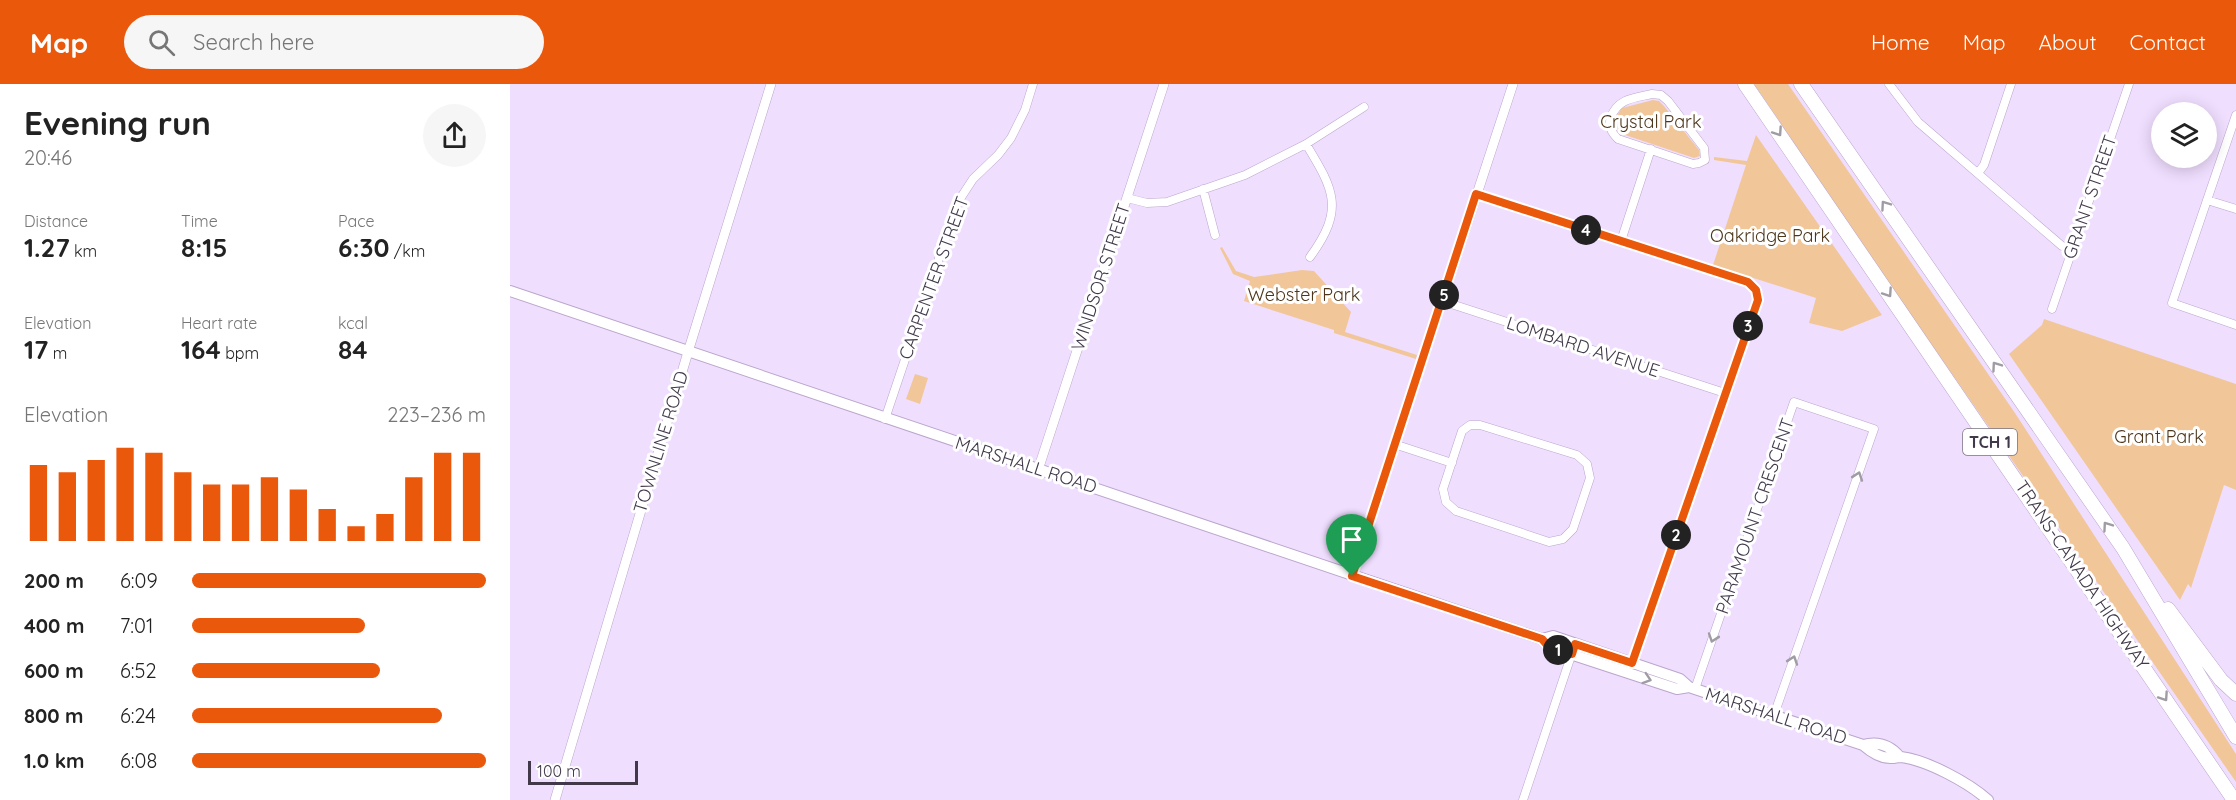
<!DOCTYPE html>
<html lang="en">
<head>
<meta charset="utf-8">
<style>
  :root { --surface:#fff; --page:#f6f6f6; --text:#222; --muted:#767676; --accent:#ea580c }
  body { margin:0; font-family:Quicksand,sans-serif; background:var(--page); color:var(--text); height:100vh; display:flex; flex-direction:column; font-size:22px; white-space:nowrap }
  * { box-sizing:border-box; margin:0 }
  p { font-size:20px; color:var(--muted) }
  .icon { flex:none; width:33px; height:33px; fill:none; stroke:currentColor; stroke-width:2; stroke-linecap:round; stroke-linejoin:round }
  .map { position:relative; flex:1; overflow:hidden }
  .panel { display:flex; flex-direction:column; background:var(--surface); width:510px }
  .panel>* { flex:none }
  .fabs { position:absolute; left:1641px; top:18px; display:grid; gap:12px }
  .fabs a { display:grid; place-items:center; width:66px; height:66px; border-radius:50%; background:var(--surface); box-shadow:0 3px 15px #0003; font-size:30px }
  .scale { position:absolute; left:18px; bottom:15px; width:110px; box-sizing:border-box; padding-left:6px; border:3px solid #413949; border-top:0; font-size:16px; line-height:21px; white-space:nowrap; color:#413949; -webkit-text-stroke:4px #fff; paint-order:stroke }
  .pin { position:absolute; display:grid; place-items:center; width:51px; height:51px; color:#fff; margin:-62px -26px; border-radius:50% 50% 50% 0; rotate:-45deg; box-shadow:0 0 6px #0007 }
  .pin .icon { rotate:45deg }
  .km { position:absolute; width:30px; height:30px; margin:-15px; border-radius:50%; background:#222; color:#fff; font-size:16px; line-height:30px; text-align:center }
  .round { display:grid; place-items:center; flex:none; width:63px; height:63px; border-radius:32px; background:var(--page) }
  .headline { display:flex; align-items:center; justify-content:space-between; height:102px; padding:0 24px }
  h1 { font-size:33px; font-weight:800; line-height:45px }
  .stats { display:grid; grid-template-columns:repeat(3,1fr); gap:9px; height:102px; padding:6px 24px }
  .stats div { display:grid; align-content:center }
  .stats b { font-size:26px; font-weight:800 }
  .stats small { font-size:16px; font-weight:400 }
  .stats p { font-size:16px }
  .chart { height:168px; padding:12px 24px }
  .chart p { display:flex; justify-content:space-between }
  .chart svg { width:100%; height:108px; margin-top:6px; stroke:var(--accent); stroke-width:6 }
  ul { padding:0 24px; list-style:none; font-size:20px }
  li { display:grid; grid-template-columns:96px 72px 1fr; align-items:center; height:45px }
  li i { height:15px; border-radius:8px; background:var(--accent) }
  header { display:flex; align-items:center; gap:36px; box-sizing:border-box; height:84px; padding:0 30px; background:var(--accent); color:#fff }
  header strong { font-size:28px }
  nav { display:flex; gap:33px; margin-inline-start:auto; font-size:21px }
  .search { width:420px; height:54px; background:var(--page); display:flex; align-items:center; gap:15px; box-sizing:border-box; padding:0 21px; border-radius:33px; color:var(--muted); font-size:22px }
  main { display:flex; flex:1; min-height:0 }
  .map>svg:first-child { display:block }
</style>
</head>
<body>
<header>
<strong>Map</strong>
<div class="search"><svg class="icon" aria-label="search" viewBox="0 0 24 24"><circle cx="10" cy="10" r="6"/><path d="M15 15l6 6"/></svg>Search here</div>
<nav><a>Home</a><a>Map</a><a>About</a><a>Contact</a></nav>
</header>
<main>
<section class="panel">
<div class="headline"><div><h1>Evening run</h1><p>20:46</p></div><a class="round"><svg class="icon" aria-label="share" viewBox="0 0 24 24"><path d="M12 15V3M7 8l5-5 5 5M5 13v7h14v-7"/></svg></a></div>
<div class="stats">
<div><p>Distance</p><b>1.27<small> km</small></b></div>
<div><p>Time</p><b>8:15</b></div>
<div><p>Pace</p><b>6:30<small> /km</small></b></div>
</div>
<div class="stats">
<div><p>Elevation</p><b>17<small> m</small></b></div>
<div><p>Heart rate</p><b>164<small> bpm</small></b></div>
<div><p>kcal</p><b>84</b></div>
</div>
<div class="chart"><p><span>Elevation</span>223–236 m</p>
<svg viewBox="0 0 160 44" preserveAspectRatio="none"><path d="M5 44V13M15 44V16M25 44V11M35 44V6M45 44V8M55 44V16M65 44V21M75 44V21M85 44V18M95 44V23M105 44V31M115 44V38M125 44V33M135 44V18M145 44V8M155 44V8"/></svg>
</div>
<ul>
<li><b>200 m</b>6:09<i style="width:100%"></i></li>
<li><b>400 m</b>7:01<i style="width:59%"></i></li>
<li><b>600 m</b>6:52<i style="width:64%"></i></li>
<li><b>800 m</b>6:24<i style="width:85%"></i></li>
<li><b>1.0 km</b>6:08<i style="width:100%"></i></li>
</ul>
</section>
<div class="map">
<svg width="1726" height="716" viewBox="0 0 1726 716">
  <rect width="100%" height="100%" fill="#f0deff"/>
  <path fill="#f1c79a" d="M1244,0H1278L1505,329L1726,670V698L1394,221Z
    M1143,16L1149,17L1154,22L1189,66L1190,72L1184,74L1112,50C1103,42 1105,33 1112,24Z
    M1246,51L1372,231L1332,247L1299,239L1306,214L1203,181L1236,81L1204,76V73L1237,77Z
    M712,163L726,187L744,193L792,186L804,187L841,228L835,248L907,271L906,275L824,249V246L734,217L740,197L723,190L710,164Z
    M1534,235L1726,300V406L1714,401L1681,504L1678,500L1670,516L1499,270L1532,241Z
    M405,290L418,294L410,320L396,315Z"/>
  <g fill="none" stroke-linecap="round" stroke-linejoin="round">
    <defs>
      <path id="minor" d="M1379,0L1408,38L1552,162L1563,165
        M1142,10L1151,11L1158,17L1194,64L1195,76L1189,79L1183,80L1108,55C1101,48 1098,42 1101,33C1108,14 1125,14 1142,10Z
        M1726,31L1662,219L1726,241
        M796,60C824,106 835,125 800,173
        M1468,89L1474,81L1501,0
        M693,105L705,151
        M966,110L1238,198L1247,205L1248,216L1122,579
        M617,114L637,119L657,118L735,91L796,60L854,23
        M1697,116L1726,125
        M1111,157L1141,65
        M932,217L1215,309
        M1542,225L1619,0
        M375,335L448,118L463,95L488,71L501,54L515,26L523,0
        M960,341H970L1067,371L1077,380L1080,394L1063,445L1053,455L1039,458L946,427L936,418L933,405L952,347Z
        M884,360L942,379
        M1185,605L1284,318L1364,345L1264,631
        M1013,716L1065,560"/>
      <path id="tertiary" d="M528,386L654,0
        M842,492L1003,0
        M45,716L178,268L261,0"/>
      <path id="secondary" d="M0,207L1032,555L1043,552L1170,595L1179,603L1353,661C1361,668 1371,675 1382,674C1385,674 1387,673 1391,673C1417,676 1459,699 1478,716
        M1032,555L1039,563L1167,605L1179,603
        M1353,661C1368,657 1380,661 1390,673"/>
      <path id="motorway" d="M1235,0L1724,716
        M1291,0L1613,464L1726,653
        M1658,525L1711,596L1726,610"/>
    </defs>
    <use href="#minor" stroke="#bba6cc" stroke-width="9"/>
    <use href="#tertiary" stroke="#bba6cc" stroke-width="10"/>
    <use href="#secondary" stroke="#bba6cc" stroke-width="12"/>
    <use href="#motorway" stroke="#bba6cc" stroke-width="15"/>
    <use href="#minor" stroke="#fff" stroke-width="8"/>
    <use href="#tertiary" stroke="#fff" stroke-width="9"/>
    <use href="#secondary" stroke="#fff" stroke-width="10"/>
    <use href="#motorway" stroke="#fff" stroke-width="14"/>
  </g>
  <defs><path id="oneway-chevron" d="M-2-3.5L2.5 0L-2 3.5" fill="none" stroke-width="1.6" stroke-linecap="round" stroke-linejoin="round" transform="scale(1.5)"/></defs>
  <g stroke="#a09ca4">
    <use href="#oneway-chevron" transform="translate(1268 48) rotate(56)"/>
    <use href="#oneway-chevron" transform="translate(1375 121) rotate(-125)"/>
    <use href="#oneway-chevron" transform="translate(1378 209) rotate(56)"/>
    <use href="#oneway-chevron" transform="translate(1486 282) rotate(-125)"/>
    <use href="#oneway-chevron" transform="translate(1348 392) rotate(-71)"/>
    <use href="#oneway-chevron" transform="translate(1597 442) rotate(-125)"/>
    <use href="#oneway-chevron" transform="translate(1203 554) rotate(109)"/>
    <use href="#oneway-chevron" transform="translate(1283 576) rotate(-71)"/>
    <use href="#oneway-chevron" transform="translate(1137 595) rotate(18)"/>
    <use href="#oneway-chevron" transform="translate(1654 613) rotate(56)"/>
  </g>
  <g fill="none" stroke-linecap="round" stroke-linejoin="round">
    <defs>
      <path id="route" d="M966,110L1238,198L1246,206L1248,216L1122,579L1065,560L1062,570L1039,563L1032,555L842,492Z"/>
    </defs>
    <use href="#route" stroke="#fff" stroke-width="12"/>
    <use href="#route" stroke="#ea580c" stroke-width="8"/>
  </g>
  <g text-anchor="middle" stroke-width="6" stroke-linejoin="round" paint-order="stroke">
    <rect fill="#fff" stroke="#7a7480" stroke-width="1.5" x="1453" y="345" width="54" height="26" rx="4.5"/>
    <g font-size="16" font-weight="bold" fill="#413949">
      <text x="1480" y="364">TCH 1</text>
    </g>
    <g font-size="18" fill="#4d361a" stroke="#fff">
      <text x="1141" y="44">Crystal Park</text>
      <text x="1260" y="158">Oakridge Park</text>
      <text x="794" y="217">Webster Park</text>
      <text x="1649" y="359">Grant Park</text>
    </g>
    <g font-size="18" fill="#413949" stroke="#fff">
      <text transform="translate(1580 113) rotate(-71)" y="6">GRANT STREET</text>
      <text transform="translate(591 193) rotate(-72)" y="6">WINDSOR STREET</text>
      <text transform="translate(424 194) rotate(-70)" y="6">CARPENTER STREET</text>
      <text transform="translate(1073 263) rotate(18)" y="6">LOMBARD AVENUE</text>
      <text transform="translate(151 358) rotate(-73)" y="6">TOWNLINE ROAD</text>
      <text transform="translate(516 381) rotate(18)" y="6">MARSHALL ROAD</text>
      <text transform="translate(1245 432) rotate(-71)" y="6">PARAMOUNT CRESCENT</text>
      <text transform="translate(1572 491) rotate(56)" y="6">TRANS-CANADA HIGHWAY</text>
      <text transform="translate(1266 632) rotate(18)" y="6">MARSHALL ROAD</text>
    </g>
  </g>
</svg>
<div class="fabs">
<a><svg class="icon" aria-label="layers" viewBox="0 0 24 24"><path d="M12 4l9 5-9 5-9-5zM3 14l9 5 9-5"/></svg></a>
</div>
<div class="scale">100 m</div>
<div class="pin" style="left:842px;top:492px;background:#1e9e55"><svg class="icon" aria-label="arrive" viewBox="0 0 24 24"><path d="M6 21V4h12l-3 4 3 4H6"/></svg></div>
<b class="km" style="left:1048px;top:566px">1</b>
<b class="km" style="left:1166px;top:451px">2</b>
<b class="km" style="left:1238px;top:242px">3</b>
<b class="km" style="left:1076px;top:146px">4</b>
<b class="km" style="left:934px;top:211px">5</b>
</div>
</main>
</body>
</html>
